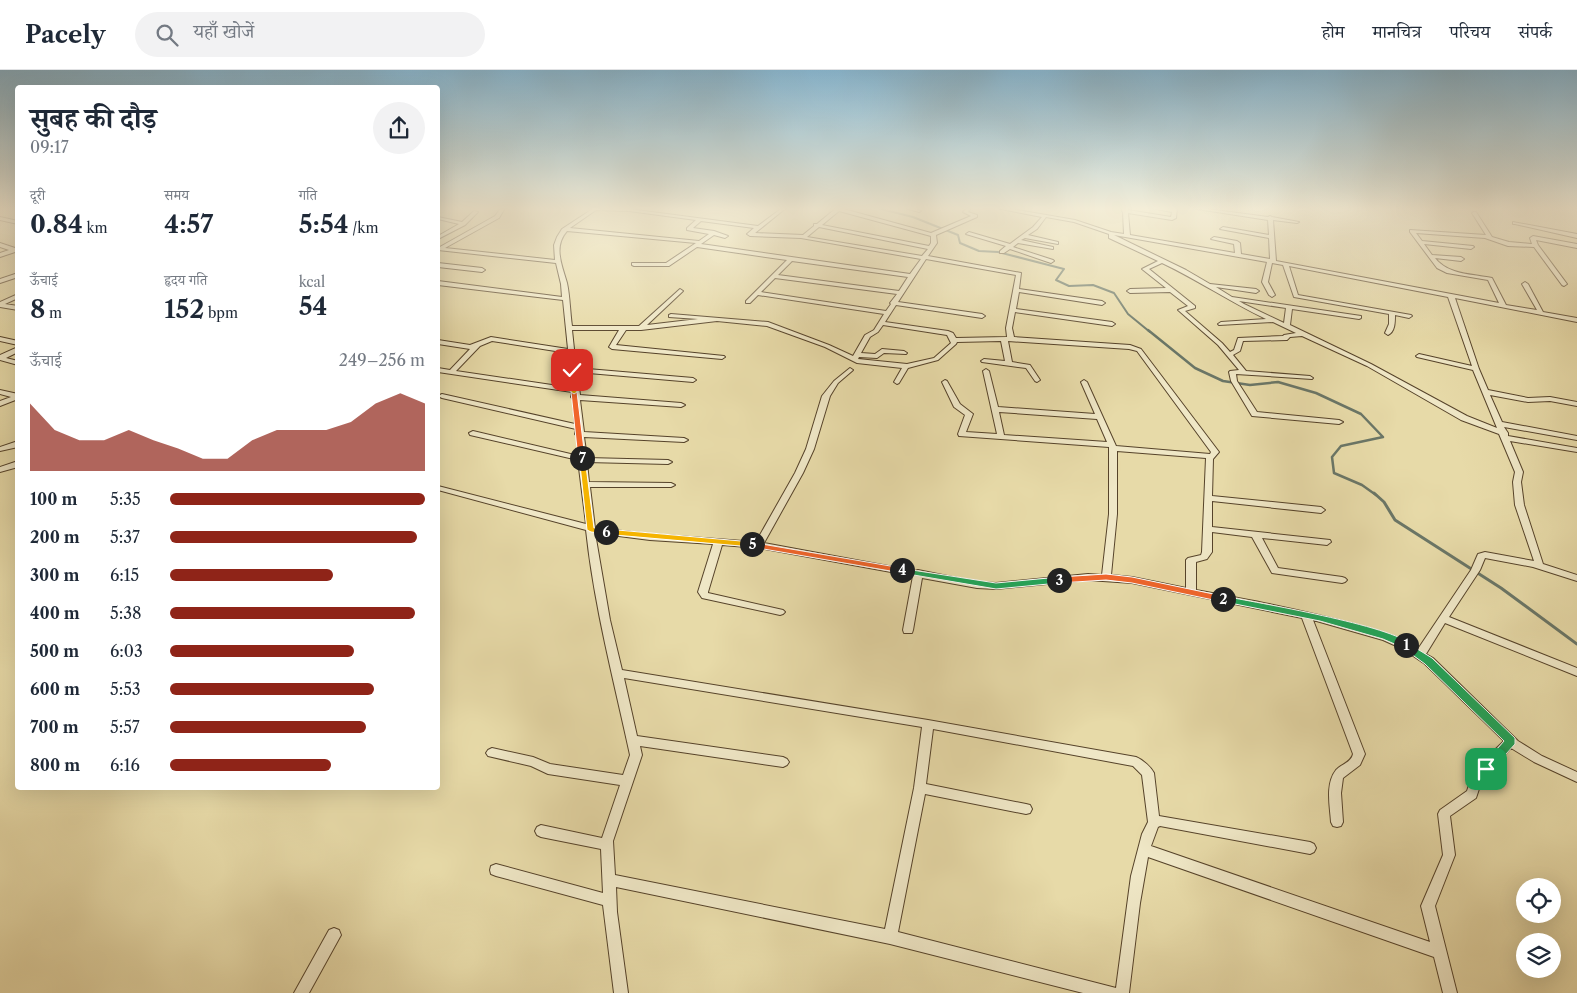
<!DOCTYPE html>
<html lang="hi">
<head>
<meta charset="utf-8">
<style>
  :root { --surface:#fff; --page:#f2f2f3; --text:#1f2937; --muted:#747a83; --line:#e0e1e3; --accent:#8f2418 }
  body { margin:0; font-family:"Libre Caslon Text","Noto Serif Devanagari",serif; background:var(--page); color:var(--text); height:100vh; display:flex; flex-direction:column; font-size:19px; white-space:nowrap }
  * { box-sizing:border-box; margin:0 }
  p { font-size:16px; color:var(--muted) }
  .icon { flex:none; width:28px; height:28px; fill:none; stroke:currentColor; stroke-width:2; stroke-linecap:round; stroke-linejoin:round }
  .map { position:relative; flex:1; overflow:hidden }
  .sheet { position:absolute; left:15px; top:15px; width:425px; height:705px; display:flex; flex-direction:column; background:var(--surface); border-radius:5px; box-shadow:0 5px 20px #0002 }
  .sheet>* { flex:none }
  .fabs { position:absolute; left:1516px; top:808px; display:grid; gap:10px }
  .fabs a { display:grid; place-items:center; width:45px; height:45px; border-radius:50%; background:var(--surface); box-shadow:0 5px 20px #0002; font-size:25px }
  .pin { position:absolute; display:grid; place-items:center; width:42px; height:42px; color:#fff; margin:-21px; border-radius:10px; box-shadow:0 2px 8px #0006 }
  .km { position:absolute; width:25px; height:25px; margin:-12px; border-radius:50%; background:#222; color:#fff; font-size:14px; line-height:25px; text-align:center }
  .round { display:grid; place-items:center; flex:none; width:52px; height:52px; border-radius:26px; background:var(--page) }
  .overview { display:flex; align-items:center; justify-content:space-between; height:85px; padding:0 15px }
  h1 { font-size:28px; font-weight:700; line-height:38px }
  .stats { display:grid; grid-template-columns:repeat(3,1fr); gap:8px; height:85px; padding:5px 15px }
  .stats div { display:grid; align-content:center }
  .stats b { font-size:25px; font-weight:700 }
  .stats small { font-size:14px; font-weight:400 }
  .stats p { font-size:14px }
  .chart { height:140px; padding:10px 15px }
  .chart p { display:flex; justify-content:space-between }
  .chart svg { width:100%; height:90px; margin-top:5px; fill:var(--accent); opacity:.7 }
  ul { padding:0 15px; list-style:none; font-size:16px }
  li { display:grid; grid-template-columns:80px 60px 1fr; align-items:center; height:38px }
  li i { height:12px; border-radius:6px; background:var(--accent) }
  header { display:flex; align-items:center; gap:30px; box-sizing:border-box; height:70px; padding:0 25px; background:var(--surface); border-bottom:1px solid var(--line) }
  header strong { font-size:24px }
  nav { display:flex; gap:28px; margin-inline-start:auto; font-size:18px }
  .search { width:350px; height:45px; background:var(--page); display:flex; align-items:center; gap:12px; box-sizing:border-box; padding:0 18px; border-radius:28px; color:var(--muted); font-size:19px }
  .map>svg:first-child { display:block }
</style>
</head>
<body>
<header>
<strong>Pacely</strong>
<div class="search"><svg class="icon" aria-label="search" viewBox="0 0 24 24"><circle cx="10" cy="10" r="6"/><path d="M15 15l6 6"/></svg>यहाँ खोजें</div>
<nav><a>होम</a><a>मानचित्र</a><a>परिचय</a><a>संपर्क</a></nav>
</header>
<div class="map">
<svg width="1577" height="923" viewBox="0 0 1577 923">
  <rect width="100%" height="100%" fill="#e7daa8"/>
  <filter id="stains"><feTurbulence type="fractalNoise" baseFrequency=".004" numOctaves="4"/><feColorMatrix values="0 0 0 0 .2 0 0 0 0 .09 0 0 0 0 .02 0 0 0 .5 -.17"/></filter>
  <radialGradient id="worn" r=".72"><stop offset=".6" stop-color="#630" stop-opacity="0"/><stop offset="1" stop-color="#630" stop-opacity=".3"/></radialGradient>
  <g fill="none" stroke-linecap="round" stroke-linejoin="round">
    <path stroke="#6a7667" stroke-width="2" d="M877,138L913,147L958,165L960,173L979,181L998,182L1064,199L1056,210L1069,216L1093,215L1114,223L1128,244L1150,262"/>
    <path stroke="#6a7667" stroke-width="2.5" d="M1148,260L1195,298L1223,311L1250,315L1278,312L1316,323L1361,344L1383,367L1341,376L1332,387L1334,403L1362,415L1376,425"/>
    <path stroke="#6a7667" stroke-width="3" d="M1374,423L1384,432L1395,450L1501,518L1577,574"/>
    <defs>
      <path id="minor" d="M501,138H505L499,148L445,178L555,190L554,175L557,167L562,159L594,138L629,139L758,156L782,138H786L755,163L803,165L814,156V154H817L834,140L832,138H840L931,163L971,146L963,142L967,138H971L968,142L977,145V147L936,165L937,173L928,186L1021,203L1019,219L1102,231L1105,233L1102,235L1019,222L1016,239L1112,252L1115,254L1112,256L1015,242L1012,258L1014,267L1130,275L1141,279L1219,382L1213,389L1212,426L1321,437L1325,440L1321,443L1212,431V457L1330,470L1331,472L1327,475L1262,468L1278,498L1342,507L1345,508L1347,510L1345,512L1342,513L1272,503L1252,467L1212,462V482L1207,489L1196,492V520C1250,530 1304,540 1357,555C1378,561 1400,566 1418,579L1471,500L1478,484L1485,482L1534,491L1515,435L1513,412L1515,402L1499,364L1461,350L1367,296L1302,266L1290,267L1287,270L1243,271L1240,281L1233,285L1246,301L1310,306L1313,308L1312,309L1236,304L1237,311L1257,342L1339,350L1343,352L1339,354L1252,346L1231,311L1229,302L1230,301L1239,300L1218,275L1178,240L1188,236L1170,222L1130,223L1127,221L1130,219L1166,218L1142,199L1158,191L1109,168V164L1074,152L1046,147L1037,159L1028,165L1058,172V174L1025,168L1021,170L1053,177V179L1018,173L1013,177L1053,190L1054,191L1051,193L1010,179L1004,183H1000V181L1006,176L966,164L969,162L1010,174L1033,157L1042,147L1001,139L999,138H1006L1075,150L1111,162L1124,164L1123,142L1122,141L1123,138H1127L1128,140L1171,147L1172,142L1152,138L1172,139L1173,138H1177L1176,148L1172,150L1128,143L1130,165L1235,183L1234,174L1211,169L1214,167L1237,171L1240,173L1241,184L1270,189L1269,168L1220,159L1223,157L1269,165L1268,150L1191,138H1200L1268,147L1270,146L1272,147L1299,152L1297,153L1273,150L1276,191L1499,233L1488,210L1447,203L1437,198L1410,162V160L1486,165L1472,143L1474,142H1476L1492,167L1509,172L1531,174H1532L1530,168L1533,166L1577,174V178L1536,170L1538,175L1567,214L1564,216L1562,215L1534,177L1508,176L1485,168L1416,163L1422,171L1473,176L1474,177L1471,179L1424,174L1432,185L1461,187L1464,189L1461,191L1435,188C1448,205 1473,204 1492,208L1506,235L1537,240L1522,214L1525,212L1528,214L1543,242L1577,248V252L1455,228L1479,299L1488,320L1528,328L1550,327L1577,332V336L1550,331L1528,332L1490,325L1502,352L1577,366V370L1504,357L1508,363V366L1577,378V382L1510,371L1523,402L1521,412L1524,435L1543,494L1577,505V511L1533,497L1485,488L1480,500L1449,547L1577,598V606L1445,553L1426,584L1433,588L1518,671L1542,686L1577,702V712L1534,692L1511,678L1483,707L1476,728L1450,746L1455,785L1435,836L1457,923H1443L1434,887L1148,787L1140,833L1129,923H1083L890,874L616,817L617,842L628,923H614L603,835L496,806L491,804L490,800L491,796L496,794L603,823L601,779L541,767L537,765L535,761L537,757L541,755L602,768L620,715L548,704L531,696L488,686L486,683L488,680L492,678L533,687L550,694L623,705L630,685C614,611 594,536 586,460L438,420V416L586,454L578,390L470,365L469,363L473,361L579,386L577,366L575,364L576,359L442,328L438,326L442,324L575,354L573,329L571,327L572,322L438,302V298L450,300L470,279L438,274V270L470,275L491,267L568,279L563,230L438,215V211L562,227L561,214L556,193L438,180V178L495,146ZM596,140L629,141L696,150L687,158V160L709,164L699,171L570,158ZM839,141L931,166V173L929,176L822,155ZM701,151L754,158L747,164L750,166L801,168L921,189L910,204L701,174L714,165L725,168L728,166L714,161L693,158ZM819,157L928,179L922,186L807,167ZM567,161L696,173L666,193H632V195L634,196H669L697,177L787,190L746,231V233H750L758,225L884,244L874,260L865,265L853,286L829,275L768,252L671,244L669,245V247L698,249L647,255L682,222L683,221L680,219L639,256H572C570,242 570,227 567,213C562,195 553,177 567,161ZM1114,165L1267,192L1262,212L1269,225L1272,227L1275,225L1268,212L1272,193L1283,195L1294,227L1389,244V254L1385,263L1388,265C1395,262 1395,252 1395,245L1409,248L1412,246L1411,245L1298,225L1289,196L1448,227L1472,296L1419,284L1416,286L1417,287L1473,300L1497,358L1467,346L1371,294L1290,255L1292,239L1359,249L1361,248V246L1232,227L1216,217L1256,223L1259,221L1256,219L1210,214L1186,200ZM926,189L1016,205L1006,258L1007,267L956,268L953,263L948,261L885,252L896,235L982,248L985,246L982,244L898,232ZM792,191L908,207L899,221L778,205ZM1162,193C1198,210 1230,232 1266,249L1221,252L1218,254L1219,255L1273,252L1296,263L1284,265L1283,266L1238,268L1234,280L1230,282L1222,273L1185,241L1195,238V236L1149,199ZM775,208L897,224L890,233L891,234L886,241L761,222ZM1239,231L1286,238L1284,253L1244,234ZM717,251L767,256L825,277L857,293L902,298L894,312L897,314L899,313L908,298L938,290L956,274L957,272L1001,271L1005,291L984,289L981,291L982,292L1026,298L1035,311L1037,312L1040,310L1030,295L1012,292L1008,271L1129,279L1137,281L1211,382L1210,384L1116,376L1087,312L1084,310L1081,312L1095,344L998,337L989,301L986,299L983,301L997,364L966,362L973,344L960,334L947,311L945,310L942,312L954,337L965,345L958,364L959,366L1109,377V444L1102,505L1088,504L996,513L977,512L918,500L915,501L764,473L803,403L814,379L830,326L838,313L852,301L853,300L850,298L834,311L822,326L806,379L795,403L756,472L650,464L595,458L590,417H671L675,415L671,413L589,412L587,392L668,394L672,392L668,390L587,388L584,367L684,372L688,370L684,368L584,362L580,330L681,337L685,335L681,333L580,325L577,302L693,312L696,310L693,308L576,298L572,260H619L609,277L612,279L722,289L725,287L724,286L616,275L626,260H641ZM883,255L947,265L951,273L934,288L907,294L858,289L859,287L877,288L884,283L906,284L907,283L904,281L882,279L875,284L861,283L870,267L878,262ZM492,271L568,283L570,299L569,300L570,302L572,318L456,301L480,276ZM999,342L1097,349L1107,372L1004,365ZM1117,381L1206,388L1202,482L1201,485L1188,488L1186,490V518L1132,507L1111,505L1117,444ZM595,463L650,470L713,474L698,522L702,528L780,545L783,544L785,542L783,540L708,523V522L722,475L759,478L913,506L903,560L904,563H912L913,560L922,508L977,518L996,519L1088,510L1132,513L1302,548L1353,684C1351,693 1341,694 1336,700C1325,714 1330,736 1331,752L1333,756L1337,757L1341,756L1343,752L1341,723L1343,708L1360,695L1365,684L1313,550L1383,570L1403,579L1425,594L1504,671L1474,700L1467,721L1440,740L1438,744L1443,785L1421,836L1430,872L1151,776L1158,757L1160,756L1310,784L1314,782L1316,778L1314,774L1310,772L1159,746L1154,703C1151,697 1143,690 1136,687L928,650L622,600L610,550ZM624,608L922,657L914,718L885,859L615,805L613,771L642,685L640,676L783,697L787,695L789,692L787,689L783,687L637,666ZM933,659L1133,696L1142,705L1148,752L1142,764L1131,806L1116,918L898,862L925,724L1026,744L1030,743L1032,739L1030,735L1026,734L926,714Z
        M905,138H911L921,141L919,142Z
        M474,141L478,142L465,155L438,169V166L459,154L438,149V147L462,152Z
        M0,147L18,151V154L0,150Z
        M1513,152L1577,164V168L1515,154H1513Z
        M0,173L15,178H18V181L0,187V183L9,180L0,177Z
        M438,193L482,198L485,200L482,202L438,197Z
        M18,203V207L0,213V209Z
        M18,224V228L5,234L18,236V240L0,237V232Z
        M0,267L18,271V275L0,271Z
        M18,277V282L6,288L18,291V295L0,290V285Z
        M0,320L18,324V329L0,336V331L11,327L0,324Z
        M15,372H18V377L0,381V377Z
        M15,392H18V397L0,402V397Z
        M334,858L339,860L341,865L309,923H294L329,860Z"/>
    </defs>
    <use href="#minor" stroke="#56432a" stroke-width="2"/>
    <use href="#minor" fill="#efe7c6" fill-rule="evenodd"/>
  </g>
  <linearGradient id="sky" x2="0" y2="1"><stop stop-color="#87b6d0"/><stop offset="0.52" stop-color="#f4eed8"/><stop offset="1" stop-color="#f4eed8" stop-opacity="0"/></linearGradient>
  <rect width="1577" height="267" fill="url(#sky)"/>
  <path fill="#22a559" stroke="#fff" d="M1406,572L1432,588L1515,668V674L1490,702H1482L1480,699L1504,671L1425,594L1403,578L1401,575Z"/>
  <path fill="#22a559" stroke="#fff" d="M1223,526C1254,532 1395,556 1411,575L1406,579L1383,569L1320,551L1220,531L1218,529Z"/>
  <path fill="#f0652b" stroke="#fff" d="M1106,504L1132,507L1223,526L1227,529L1223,532L1132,513L1106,510L1059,513L1055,510L1059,507Z"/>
  <path fill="#22a559" stroke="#fff" d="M899,498L996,513L1059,507L1063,510L1059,513L996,519L902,503L899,502Z"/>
  <path fill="#f0652b" stroke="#fff" d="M750,472L902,498L907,500L902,503L752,477L748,474Z"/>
  <path fill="#f5b400" stroke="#fff" d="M606,459L752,472L757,474L752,477L603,464L602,462Z"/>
  <path fill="#f5b400" stroke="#fff" d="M579,386L585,388L594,458L609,460V464L591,462L587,460Z"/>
  <path fill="#f0652b" stroke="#fff" d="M574,320L577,322L585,388L582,390L578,388L571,322Z"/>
  <path fill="#f5b400" stroke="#fff" d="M572,298L575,300L577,322L574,324L571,322L569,300Z"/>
  <rect width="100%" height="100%" filter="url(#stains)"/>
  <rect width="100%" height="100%" fill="url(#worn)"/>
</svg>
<div class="fabs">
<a><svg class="icon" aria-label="locate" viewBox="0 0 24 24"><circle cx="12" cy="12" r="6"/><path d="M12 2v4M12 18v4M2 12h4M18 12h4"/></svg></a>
<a><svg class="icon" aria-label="layers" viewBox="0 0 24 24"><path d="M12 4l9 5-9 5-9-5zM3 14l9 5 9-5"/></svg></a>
</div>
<div class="pin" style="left:1486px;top:699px;background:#1e9e55"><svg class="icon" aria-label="arrive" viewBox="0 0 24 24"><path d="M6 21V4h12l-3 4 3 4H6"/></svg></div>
<div class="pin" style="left:572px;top:300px;background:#d93025"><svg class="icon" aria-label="check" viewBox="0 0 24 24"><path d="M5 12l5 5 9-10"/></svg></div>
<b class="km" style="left:1406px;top:575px">1</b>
<b class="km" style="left:1223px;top:529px">2</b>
<b class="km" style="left:1059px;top:510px">3</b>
<b class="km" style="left:902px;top:500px">4</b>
<b class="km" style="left:752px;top:474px">5</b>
<b class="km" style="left:606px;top:462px">6</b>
<b class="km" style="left:582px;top:388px">7</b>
<section class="sheet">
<div class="overview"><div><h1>सुबह की दौड़</h1><p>09:17</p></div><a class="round"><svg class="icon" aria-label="share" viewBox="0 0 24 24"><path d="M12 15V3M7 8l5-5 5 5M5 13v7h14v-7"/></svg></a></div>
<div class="stats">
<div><p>दूरी</p><b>0.84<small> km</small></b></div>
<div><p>समय</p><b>4:57</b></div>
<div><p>गति</p><b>5:54<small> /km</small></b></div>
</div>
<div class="stats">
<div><p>ऊँचाई</p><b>8<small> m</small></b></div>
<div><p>हृदय गति</p><b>152<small> bpm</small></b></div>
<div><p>kcal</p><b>54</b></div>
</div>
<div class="chart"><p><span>ऊँचाई</span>249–256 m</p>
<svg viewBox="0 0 160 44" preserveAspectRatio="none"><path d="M0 44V11L10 24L20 29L30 29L40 24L50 29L60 33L70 38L80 38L90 29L100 24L110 24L120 24L130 20L140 11L150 6L160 11V44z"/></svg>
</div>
<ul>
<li><b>100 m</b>5:35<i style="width:100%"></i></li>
<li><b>200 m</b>5:37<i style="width:97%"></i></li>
<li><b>300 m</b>6:15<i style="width:64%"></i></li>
<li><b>400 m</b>5:38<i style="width:96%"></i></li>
<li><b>500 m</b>6:03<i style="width:72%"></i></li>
<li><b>600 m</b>5:53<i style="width:80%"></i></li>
<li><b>700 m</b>5:57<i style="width:77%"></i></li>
<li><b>800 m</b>6:16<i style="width:63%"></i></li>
</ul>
</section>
</div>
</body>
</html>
